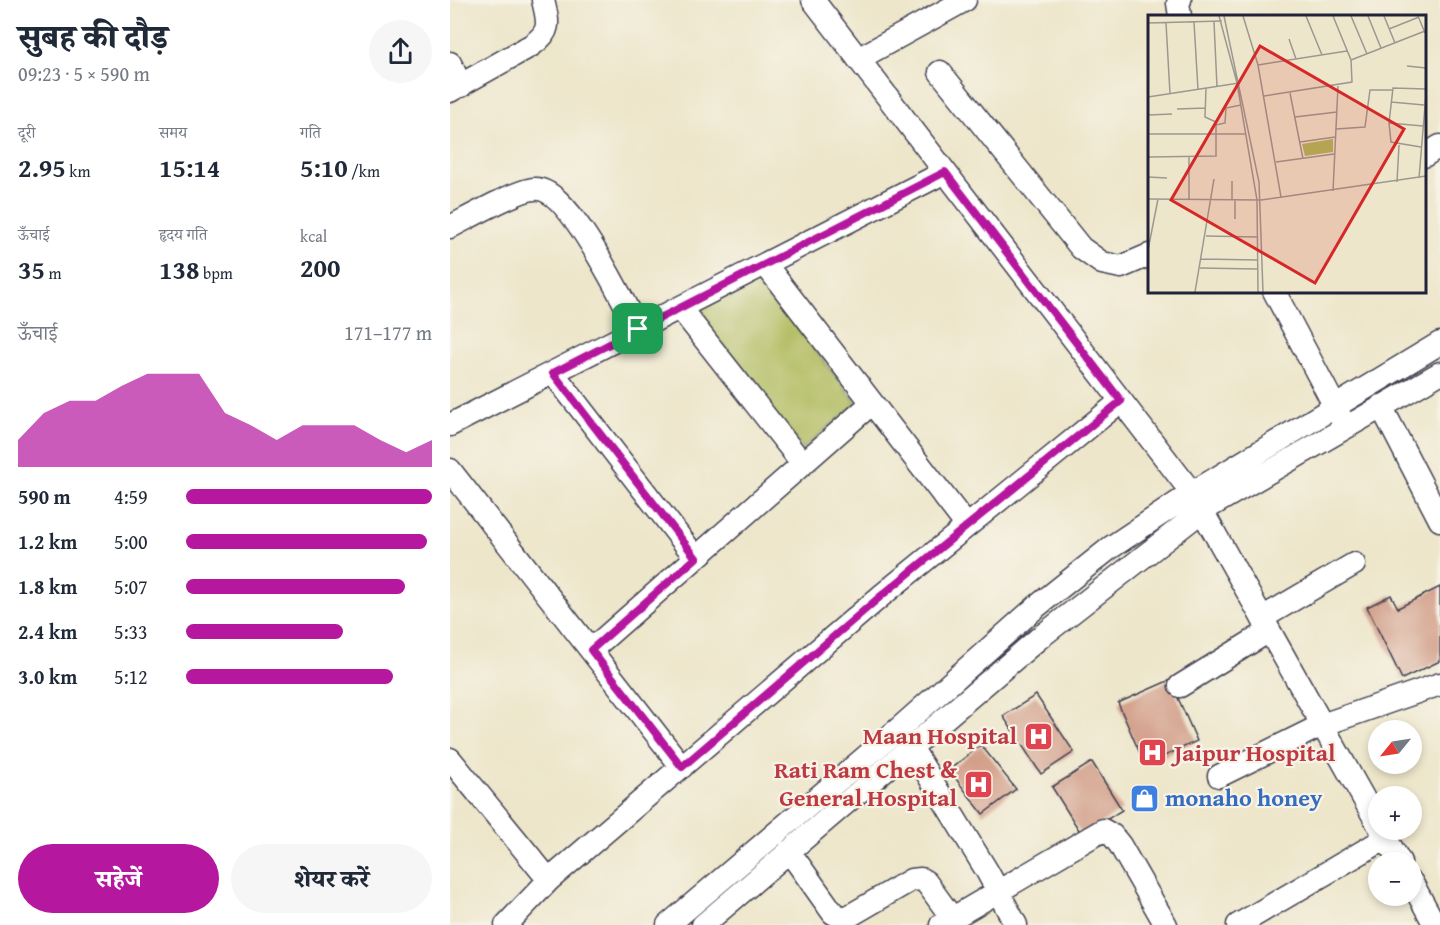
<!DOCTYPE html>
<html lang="hi">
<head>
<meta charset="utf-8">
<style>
  :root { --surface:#fff; --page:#f6f6f7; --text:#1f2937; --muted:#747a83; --accent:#b5179e }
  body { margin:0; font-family:"Gentium Book Plus","Noto Serif Devanagari",serif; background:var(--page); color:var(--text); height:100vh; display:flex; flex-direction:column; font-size:22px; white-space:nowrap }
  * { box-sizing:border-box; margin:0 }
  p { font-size:20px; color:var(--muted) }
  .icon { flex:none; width:33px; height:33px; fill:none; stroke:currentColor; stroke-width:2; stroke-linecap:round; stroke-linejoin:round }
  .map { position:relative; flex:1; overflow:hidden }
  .panel { display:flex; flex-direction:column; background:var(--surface); width:450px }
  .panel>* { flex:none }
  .needle { width:39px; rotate:240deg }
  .controls { position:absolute; left:918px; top:720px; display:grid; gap:12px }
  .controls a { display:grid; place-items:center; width:54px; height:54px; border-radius:50%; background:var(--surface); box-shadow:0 3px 9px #0003; font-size:30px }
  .pin { position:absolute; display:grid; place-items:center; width:51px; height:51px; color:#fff; margin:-26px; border-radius:12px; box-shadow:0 3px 9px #0006 }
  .round { display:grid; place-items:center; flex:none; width:63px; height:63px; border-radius:32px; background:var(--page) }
  .overview { display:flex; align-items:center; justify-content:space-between; height:102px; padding:0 18px }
  h1 { font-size:33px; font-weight:800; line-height:45px }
  .figures { display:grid; grid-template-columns:repeat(3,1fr); gap:9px; height:102px; padding:6px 18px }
  .figures div { display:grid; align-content:center }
  .figures b { font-size:26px; font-weight:800 }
  .figures small { font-size:16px; font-weight:400 }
  .figures p { font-size:16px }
  .chart { height:168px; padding:12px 18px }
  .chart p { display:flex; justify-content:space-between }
  .chart svg { width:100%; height:108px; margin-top:6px; fill:var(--accent); opacity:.7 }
  .primary-button { display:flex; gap:12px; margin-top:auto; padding:12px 18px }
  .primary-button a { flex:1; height:69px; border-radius:36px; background:var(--accent); color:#fff; font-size:24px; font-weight:800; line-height:69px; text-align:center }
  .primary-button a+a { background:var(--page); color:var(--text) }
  ul { padding:0 18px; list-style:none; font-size:20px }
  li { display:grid; grid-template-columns:96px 72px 1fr; align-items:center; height:45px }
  li i { height:15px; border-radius:8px; background:var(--accent) }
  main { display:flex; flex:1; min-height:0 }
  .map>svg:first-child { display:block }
</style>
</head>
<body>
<main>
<section class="panel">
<div class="overview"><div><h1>सुबह की दौड़</h1><p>09:23 · 5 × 590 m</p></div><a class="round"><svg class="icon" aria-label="share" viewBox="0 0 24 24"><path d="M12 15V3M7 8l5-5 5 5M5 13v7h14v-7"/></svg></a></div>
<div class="figures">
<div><p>दूरी</p><b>2.95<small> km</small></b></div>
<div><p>समय</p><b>15:14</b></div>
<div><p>गति</p><b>5:10<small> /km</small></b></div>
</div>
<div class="figures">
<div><p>ऊँचाई</p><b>35<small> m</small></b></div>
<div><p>हृदय गति</p><b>138<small> bpm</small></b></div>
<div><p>kcal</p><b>200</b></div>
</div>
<div class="chart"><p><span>ऊँचाई</span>171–177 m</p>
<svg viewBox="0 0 160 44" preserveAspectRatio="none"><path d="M0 44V33L10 22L20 17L30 17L40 11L50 6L60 6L70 6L80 22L90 27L100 33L110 27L120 27L130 27L140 33L150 38L160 33V44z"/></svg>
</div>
<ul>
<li><b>590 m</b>4:59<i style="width:100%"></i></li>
<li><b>1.2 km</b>5:00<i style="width:98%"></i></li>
<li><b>1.8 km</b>5:07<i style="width:89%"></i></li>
<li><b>2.4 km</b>5:33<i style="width:64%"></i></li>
<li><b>3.0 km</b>5:12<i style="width:84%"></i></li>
</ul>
<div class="primary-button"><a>सहेजें</a><a>शेयर करें</a></div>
</section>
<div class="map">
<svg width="990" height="925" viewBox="0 0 990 925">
  <rect width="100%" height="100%" fill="#f7f3e8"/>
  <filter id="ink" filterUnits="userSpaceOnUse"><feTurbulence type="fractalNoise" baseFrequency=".0167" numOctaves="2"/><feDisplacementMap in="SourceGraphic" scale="12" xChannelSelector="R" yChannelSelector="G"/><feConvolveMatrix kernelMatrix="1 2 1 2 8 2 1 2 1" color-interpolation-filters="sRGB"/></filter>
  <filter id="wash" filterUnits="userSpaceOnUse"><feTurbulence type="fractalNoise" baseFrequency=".008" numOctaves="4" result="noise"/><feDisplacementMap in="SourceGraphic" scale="24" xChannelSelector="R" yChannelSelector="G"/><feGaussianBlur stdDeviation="1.35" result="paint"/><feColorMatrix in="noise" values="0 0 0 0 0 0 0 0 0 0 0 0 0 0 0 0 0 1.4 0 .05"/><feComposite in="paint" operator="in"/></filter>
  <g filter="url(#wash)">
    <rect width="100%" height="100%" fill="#ede6ca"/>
    <path fill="#afba5c" stroke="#686e4c" stroke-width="1.5" d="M309,279L407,403L353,449L243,312Z"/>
    <g id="blocks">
      <path fill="#cf9882" d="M990,587V661L952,679L917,607L941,595L948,608Z
        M720,680L747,741L695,765L668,703Z
        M586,695L624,752L591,774L553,716Z
        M531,745L566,789L533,814L499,770Z
        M642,762L672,810L632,835L602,787Z"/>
    </g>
  </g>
  <g filter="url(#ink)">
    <use href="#blocks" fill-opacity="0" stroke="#403f50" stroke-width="1.5"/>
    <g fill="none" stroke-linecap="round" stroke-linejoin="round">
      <defs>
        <path id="minor" d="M363,0L742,493L928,824
          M730,16L728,3L730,0
          M408,59L515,0
          M0,63L11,86
          M490,72L631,248L652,263L671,267L699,255
          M0,91L82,45C102,31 98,22 93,0
          M974,156L990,146
          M0,227C18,218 67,190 84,189C118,185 173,302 188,329
          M315,264L517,526
          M824,291L892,420
          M230,308L353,464
          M103,373L246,558
          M931,406L990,520
          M0,425L495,172
          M0,470L232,767
          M812,618L904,564
          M141,650L422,403
          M730,686L819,631
          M461,747L537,871L566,925
          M0,759L99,880
          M769,776L872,725L990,684
          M931,830L950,862
          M339,851L383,913L393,918L401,915L461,880L471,879L476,882L502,918
          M962,883L985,925
          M56,925L99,880L431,596L671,401
          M218,925L452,726L586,607L660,548L742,493L990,343
          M253,925L588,639L752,511L990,373
          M491,925L653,830L662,835L670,845L716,925
          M788,925L936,838"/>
      </defs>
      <use href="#minor" stroke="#403f50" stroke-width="25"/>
      <use href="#minor" stroke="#fff" stroke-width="22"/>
    </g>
  </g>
  <g fill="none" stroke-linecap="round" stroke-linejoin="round" filter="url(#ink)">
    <defs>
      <path id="route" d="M495,172L671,401L431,596L232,767L141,650L246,558L103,373Z"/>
    </defs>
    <use href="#route" stroke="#fff" stroke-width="12"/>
    <use href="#route" stroke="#b5179e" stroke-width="8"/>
  </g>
  <defs>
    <symbol id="hospital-square" viewBox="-11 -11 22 22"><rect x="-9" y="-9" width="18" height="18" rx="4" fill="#e0444e" stroke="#f7f3e8"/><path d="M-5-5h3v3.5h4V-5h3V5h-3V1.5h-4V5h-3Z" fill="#fff"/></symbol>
    <symbol id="shop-square" viewBox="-11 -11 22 22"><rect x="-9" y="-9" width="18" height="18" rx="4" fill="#3f7fe0" stroke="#f7f3e8"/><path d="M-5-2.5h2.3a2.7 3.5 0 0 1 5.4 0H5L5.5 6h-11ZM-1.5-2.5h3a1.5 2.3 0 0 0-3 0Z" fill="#fff"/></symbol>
  </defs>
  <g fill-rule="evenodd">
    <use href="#hospital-square" x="572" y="720" width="33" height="33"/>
    <use href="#hospital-square" x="686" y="736" width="33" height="33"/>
    <use href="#hospital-square" x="512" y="768" width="33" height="33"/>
    <use href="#shop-square" x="678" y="782" width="33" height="33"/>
  </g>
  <g text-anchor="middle" stroke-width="4.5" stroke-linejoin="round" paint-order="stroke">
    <g font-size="24" font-weight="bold" fill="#be3a42" stroke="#f7f3e8" text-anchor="end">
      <text x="567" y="744">Maan Hospital</text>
      <text x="724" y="761" text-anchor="start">Jaipur Hospital</text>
      <text x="507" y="778">Rati Ram Chest &amp;<tspan x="507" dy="28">General Hospital</tspan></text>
    </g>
    <g font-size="24" font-weight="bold" fill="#366cbe" stroke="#f7f3e8" text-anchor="start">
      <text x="715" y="806">monaho honey</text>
    </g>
  </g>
  <g transform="translate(698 15)">
    <rect width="278" height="278" fill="#ede6ca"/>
    <path d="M185,124V137L157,141L154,129Z" fill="#afba5c"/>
    <path fill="none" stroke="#9c9891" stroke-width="1.5" d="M71,1L89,68L109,185L110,277M76,1L111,167L115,277M95,1L110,50L133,182M158,1L174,40M203,1L219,39M220,1L233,33M236,1L247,28M270,1L277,18M46,7L50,75M66,7L69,72M0,8L74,6M18,8L22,79M241,14L271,2M141,24L148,44M203,45L277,16M110,50L199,36M259,51L278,53M142,78L155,144M116,81L204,67L203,45L185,1M0,82L91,68M243,87L276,90M29,94L58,93M0,100L24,99M147,102L189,97M241,108L275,111M68,110L77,108L78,93L93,90M188,114L217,112L222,75H244M0,119H98M152,127L187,122M273,132L243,127L241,108L245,73L278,74M0,142L68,141V107L57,102L58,73M41,142V184M128,147L186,139M0,162L19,163M271,163L278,79M84,166V185M249,167L251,130M185,176L190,71M0,184L113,185L278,161M87,185V204M58,221L109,222M0,235L10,184M53,244L110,245M52,253L109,254M47,277L66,164"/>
    <path fill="#d62828" fill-opacity="0.15" stroke="#d62828" stroke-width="3" d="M112,31L256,114L167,268L23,185Z"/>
    <rect width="278" height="278" fill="none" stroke="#22223b" stroke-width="3"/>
  </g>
</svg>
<div class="controls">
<a><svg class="needle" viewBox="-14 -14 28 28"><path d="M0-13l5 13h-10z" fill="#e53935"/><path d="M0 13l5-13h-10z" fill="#747a83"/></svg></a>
<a>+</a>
<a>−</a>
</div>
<div class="pin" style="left:188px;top:329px;background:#1e9e55"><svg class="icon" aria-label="arrive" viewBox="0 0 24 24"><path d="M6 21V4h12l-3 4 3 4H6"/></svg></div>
</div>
</main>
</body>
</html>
